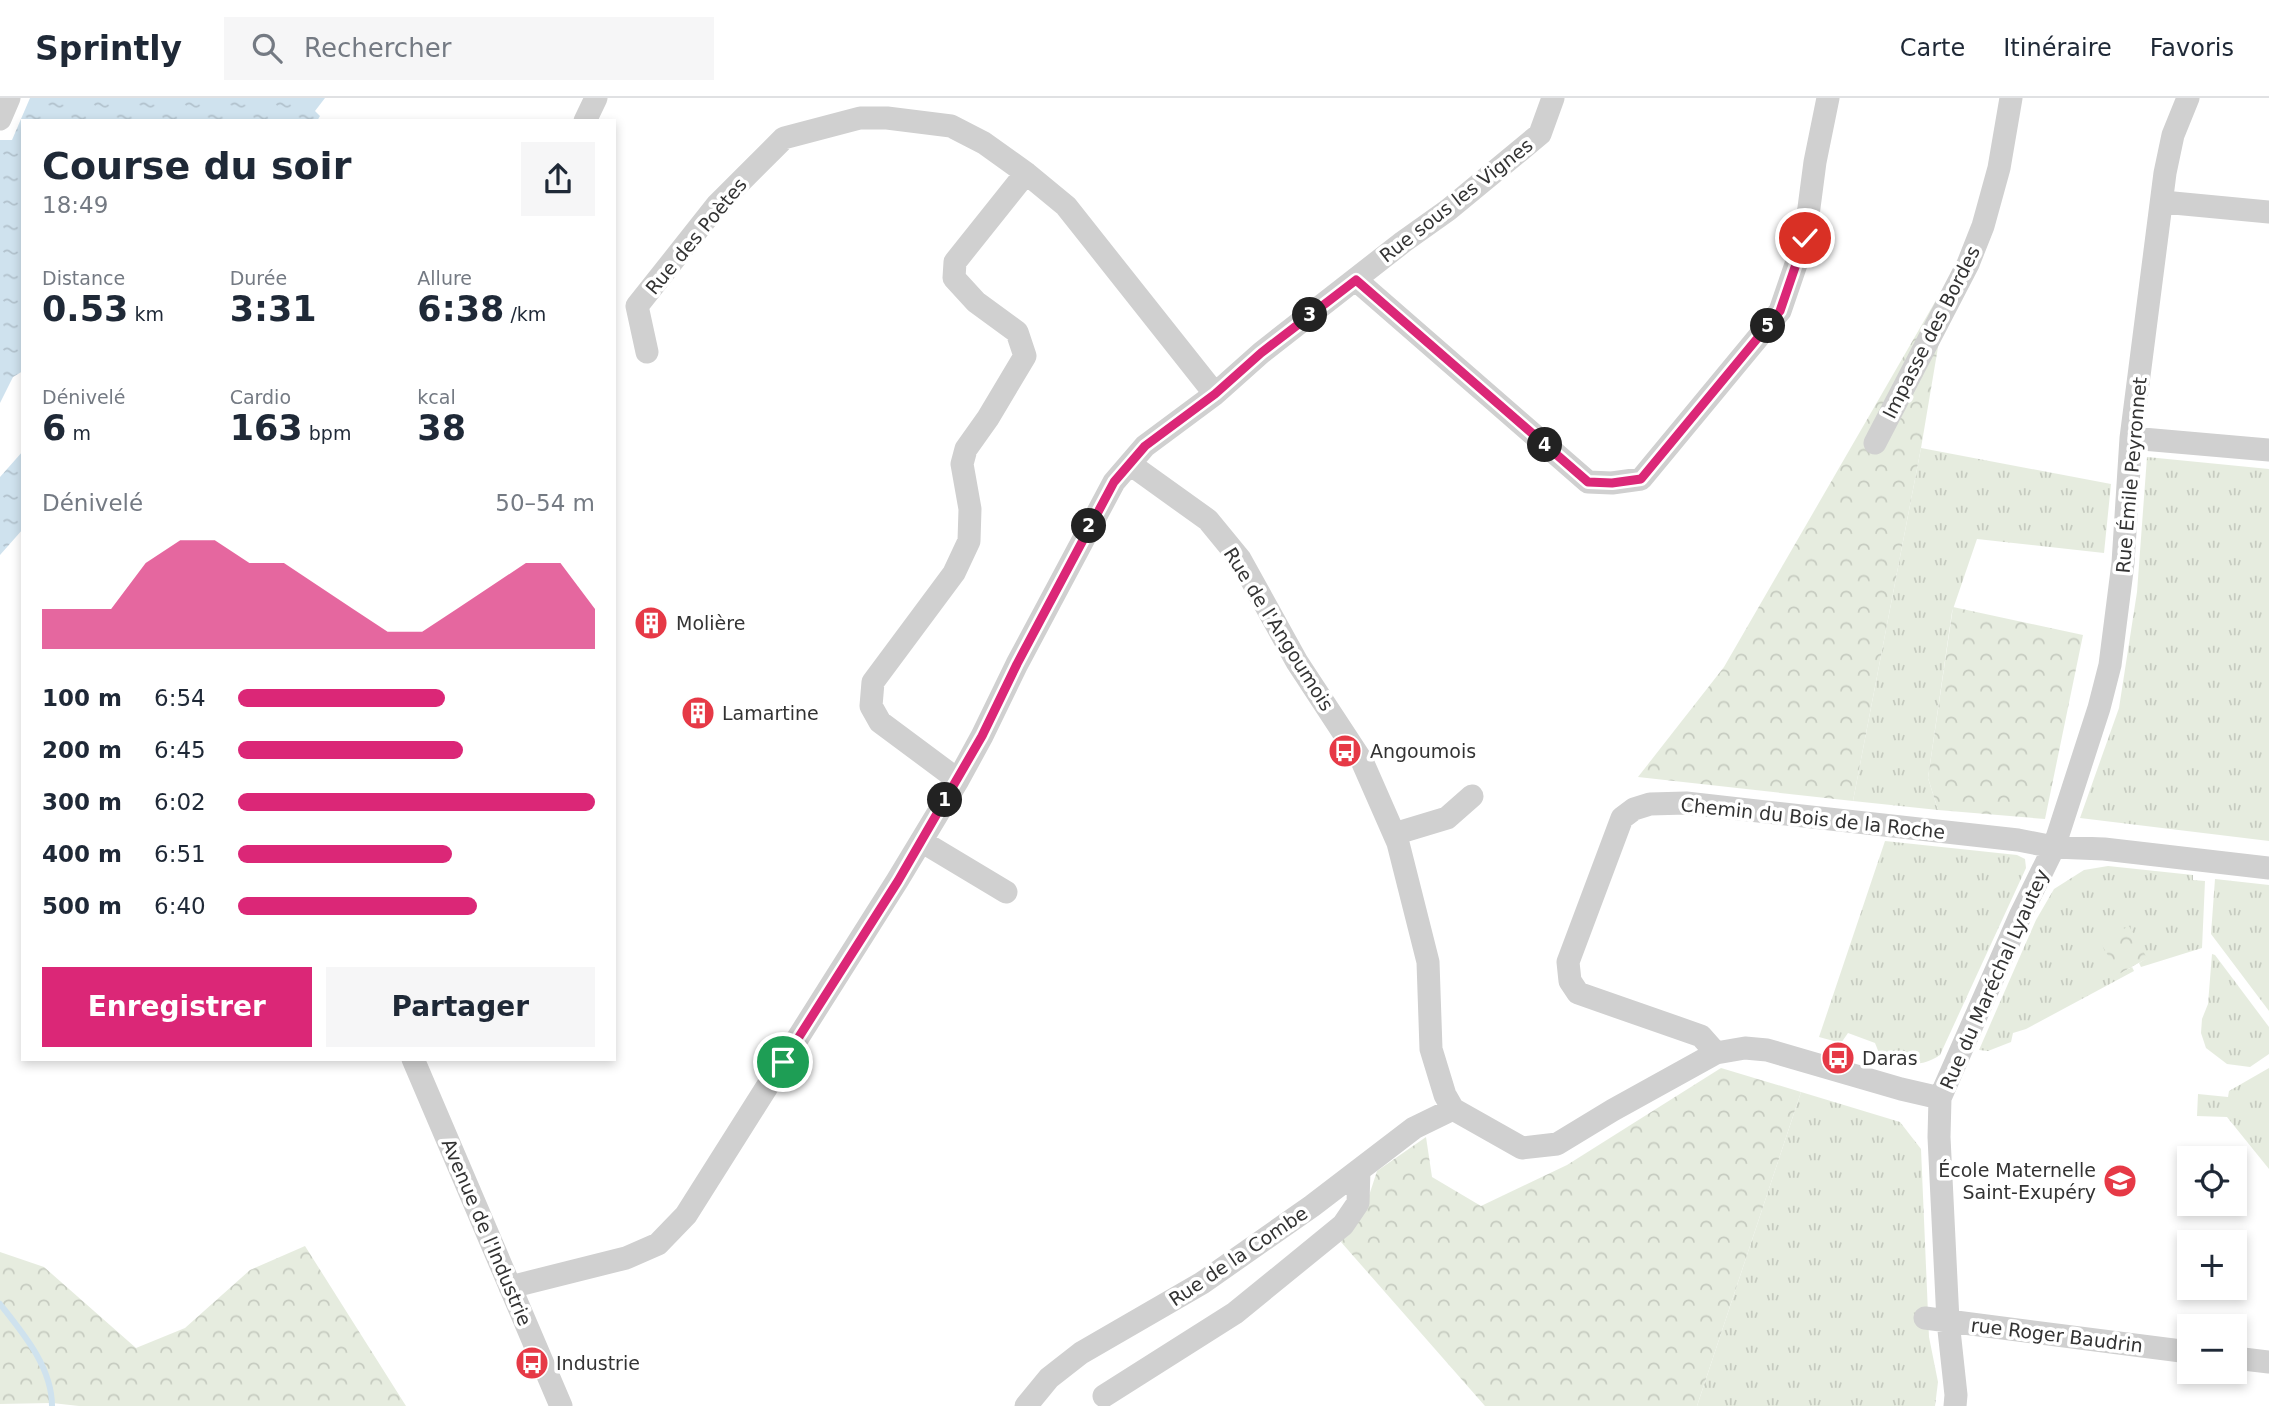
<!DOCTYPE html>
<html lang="fr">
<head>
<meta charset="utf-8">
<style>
  :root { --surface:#fff; --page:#f6f6f7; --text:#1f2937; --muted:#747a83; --line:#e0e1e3; --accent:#db2777 }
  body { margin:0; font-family:"DejaVu Sans",sans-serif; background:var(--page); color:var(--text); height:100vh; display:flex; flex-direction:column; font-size:26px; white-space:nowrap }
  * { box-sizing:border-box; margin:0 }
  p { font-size:23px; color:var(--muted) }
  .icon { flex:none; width:38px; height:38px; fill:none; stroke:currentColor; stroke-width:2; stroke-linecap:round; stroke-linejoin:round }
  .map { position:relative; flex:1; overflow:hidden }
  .side { position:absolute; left:21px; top:21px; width:595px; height:942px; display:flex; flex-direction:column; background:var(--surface); border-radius:0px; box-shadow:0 4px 10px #0003 }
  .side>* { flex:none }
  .controls { position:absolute; left:2177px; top:1048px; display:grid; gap:14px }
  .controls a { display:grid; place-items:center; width:70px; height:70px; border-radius:0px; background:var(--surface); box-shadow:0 4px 10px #0003; font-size:35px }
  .pin { position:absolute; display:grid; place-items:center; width:60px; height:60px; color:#fff; margin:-30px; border:4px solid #fff; border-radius:50%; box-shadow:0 2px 7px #0007 }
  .km { position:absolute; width:35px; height:35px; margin:-18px; border-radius:50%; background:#222; color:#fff; font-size:19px; line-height:35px; text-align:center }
  .round { display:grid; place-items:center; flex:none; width:74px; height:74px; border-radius:0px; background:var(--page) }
  .headline { display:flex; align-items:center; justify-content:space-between; height:119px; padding:0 21px }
  h1 { font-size:38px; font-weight:800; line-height:52px }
  .metrics { display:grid; grid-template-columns:repeat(3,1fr); gap:10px; height:119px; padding:7px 21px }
  .metrics div { display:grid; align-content:center }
  .metrics b { font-size:35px; font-weight:800 }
  .metrics small { font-size:19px; font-weight:400 }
  .metrics p { font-size:19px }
  .chart { height:196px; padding:14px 21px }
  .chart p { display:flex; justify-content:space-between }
  .chart svg { width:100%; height:126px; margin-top:7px; fill:var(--accent); opacity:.7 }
  .primary-button { display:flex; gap:14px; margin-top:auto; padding:14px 21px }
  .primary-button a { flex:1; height:80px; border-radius:0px; background:var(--accent); color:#fff; font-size:28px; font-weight:800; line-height:80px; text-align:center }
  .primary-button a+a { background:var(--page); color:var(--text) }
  ul { padding:0 21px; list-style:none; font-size:23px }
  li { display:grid; grid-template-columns:112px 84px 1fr; align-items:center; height:52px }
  li i { height:18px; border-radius:9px; background:var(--accent) }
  header { display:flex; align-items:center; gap:42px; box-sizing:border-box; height:98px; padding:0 35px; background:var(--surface); border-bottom:2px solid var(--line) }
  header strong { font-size:33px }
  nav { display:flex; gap:38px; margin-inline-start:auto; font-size:24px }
  .search { width:490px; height:63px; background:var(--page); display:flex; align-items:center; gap:18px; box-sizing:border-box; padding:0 24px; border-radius:0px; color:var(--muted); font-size:26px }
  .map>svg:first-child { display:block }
</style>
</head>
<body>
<header>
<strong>Sprintly</strong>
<div class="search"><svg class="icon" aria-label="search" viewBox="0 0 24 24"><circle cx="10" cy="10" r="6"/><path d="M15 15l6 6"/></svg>Rechercher</div>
<nav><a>Carte</a><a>Itinéraire</a><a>Favoris</a></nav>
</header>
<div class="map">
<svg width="2269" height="1308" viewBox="0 0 2269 1308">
  <defs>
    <pattern id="grass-tufts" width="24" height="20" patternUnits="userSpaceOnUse" patternTransform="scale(1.75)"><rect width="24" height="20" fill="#e6ecdf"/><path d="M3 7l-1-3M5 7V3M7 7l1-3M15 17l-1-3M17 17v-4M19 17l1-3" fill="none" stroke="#c6cbc0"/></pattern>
    <pattern id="forest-crowns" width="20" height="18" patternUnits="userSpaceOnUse" patternTransform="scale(1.75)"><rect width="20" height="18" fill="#e6ecdf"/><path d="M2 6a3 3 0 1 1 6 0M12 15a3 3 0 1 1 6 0" fill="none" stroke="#c6cbc0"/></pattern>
    <pattern id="water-ripples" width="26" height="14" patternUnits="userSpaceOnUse" patternTransform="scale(1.75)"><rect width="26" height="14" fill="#cfe2ee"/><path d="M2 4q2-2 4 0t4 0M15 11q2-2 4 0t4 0" fill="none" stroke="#b2c2cd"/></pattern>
  </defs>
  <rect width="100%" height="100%" fill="#fff"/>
  <path fill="url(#grass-tufts)" d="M1921,350L2111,386L2104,455L1977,441L1952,514L1928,680L1938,712L1853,703Z
    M2147,359L2269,371V743L2080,720L2119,610L2137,494Z
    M1885,743L2017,757L2025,761L2026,770L1940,957C1920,971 1903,965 1881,960L1875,945L1848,935L1841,945L1819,939Z
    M2108,768L2193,777V782L2205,783L2202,850L2141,869L2139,865L2147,860L2119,876L2132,869L2134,873L2026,931L2013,935L2011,944L1988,953L1979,952L2036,822L2054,791L2084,772Z
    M2215,781L2269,787V913L2211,836Z
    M2212,856L2215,857L2269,929V956L2250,969L2227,966L2206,950L2201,935L2202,921L2208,906Z
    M2269,970V1071L2227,1019L2197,1018L2198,996L2228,999L2229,993Z
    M1801,994L1900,1024L1921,1051L1929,1239L1938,1284L1935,1308H1697Z"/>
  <path fill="url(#forest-crowns)" d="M1950,178L1921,350L1853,703L1638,679L1724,569Z
    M1953,509L2083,537L2045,721L1938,712L1928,680Z
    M2129,828L2147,860L2119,876L2100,844Z
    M1721,970L1801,994L1697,1308H1485L1341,1144L1365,1110L1377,1073L1426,1039L1432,1079L1481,1108L1567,1067Z
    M305,1148L406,1308H79L52,1305L0,1306V1154L44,1169L136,1250L185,1230L250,1172Z"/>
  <path fill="url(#water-ripples)" d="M30,0H325L315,13L320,18L317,23H23V273L13,279L0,305V42H12Z
    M23,353V431L0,457V379Z"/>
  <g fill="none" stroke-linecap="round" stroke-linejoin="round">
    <path stroke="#cfe2ee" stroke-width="6" d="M0,1206C23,1235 52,1269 52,1308"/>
    <path stroke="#d0d0d0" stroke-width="23" d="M0,21L9,0
      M585,23L596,0
      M2163,104L2269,114
      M1356,182L1588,384L1612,385L1641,381L1780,213L1805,140L1815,64L1828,0
      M647,254L637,208L717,107L784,40L860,20H887L951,28L984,45L1026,75L1066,108L1215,296
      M2131,340L2269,352
      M1875,345L1968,166L1983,128L1999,70L2011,0
      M1130,366L1208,422L1240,461L1297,564L1362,663L1398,745L1428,864L1431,951L1445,997L1453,1011L1522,1050L1557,1046L1613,1012L1716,955L1745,950L1767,952L1901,991L1940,1000
      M958,682L880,624L871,608L873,584L954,475L969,443L970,411L962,366L966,351L988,320L1025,258L1017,234L976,204L954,180L955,164L1026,75
      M1394,736L1447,720L1472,698
      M921,743L1006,794
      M1716,955L1701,938L1578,895L1570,883L1568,864L1622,720L1634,711L1650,706L1686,705L2018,742L2054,749L2104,751L2269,770
      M413,961L561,1308
      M510,1189L626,1160L658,1146L686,1117L897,783L958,682L982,638L1017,566L1114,384L1145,348L1215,296L1261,255L1403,144L1448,112L1540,36L1553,0
      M1925,1220L2189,1254
      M2235,1260L2269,1264
      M1104,1298L1235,1215L1343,1127L1358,1105L1359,1072
      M1026,1308L1049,1280L1081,1255L1202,1185L1312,1108L1414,1030L1453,1011
      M1955,1308L1956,1297L1948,1223L1939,1039L1940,1000L2021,816L2054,749L2099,610L2110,567L2123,465L2131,340L2165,75L2173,37L2188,0"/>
  </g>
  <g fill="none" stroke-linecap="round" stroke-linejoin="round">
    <defs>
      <path id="route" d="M783,964L898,783L982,638L1017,566L1114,384L1145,348L1215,296L1261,255L1356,182L1588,384L1612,385L1641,381L1780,213L1805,140"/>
    </defs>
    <use href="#route" stroke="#fff" stroke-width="14"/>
    <use href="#route" stroke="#db2777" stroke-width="9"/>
  </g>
  <defs>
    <symbol id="building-disc" viewBox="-11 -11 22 22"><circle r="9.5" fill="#e63946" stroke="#fff"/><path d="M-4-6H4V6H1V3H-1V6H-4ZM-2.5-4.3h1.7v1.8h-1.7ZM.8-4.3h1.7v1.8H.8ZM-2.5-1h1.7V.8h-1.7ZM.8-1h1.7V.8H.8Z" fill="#fff"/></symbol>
    <symbol id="bus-disc" viewBox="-11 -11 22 22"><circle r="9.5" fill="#e63946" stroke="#fff"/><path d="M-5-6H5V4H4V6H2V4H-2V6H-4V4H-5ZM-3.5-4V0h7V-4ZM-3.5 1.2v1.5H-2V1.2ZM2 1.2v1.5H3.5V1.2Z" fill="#fff"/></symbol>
    <symbol id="school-disc" viewBox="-11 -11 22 22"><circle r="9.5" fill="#e63946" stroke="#fff"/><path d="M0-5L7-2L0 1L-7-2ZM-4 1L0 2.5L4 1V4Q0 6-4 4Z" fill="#fff"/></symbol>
  </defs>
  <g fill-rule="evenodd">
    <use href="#building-disc" x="632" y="506" width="38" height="38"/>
    <use href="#building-disc" x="679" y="596" width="38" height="38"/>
    <use href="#bus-disc" x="1326" y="634" width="38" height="38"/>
    <use href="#bus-disc" x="1819" y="941" width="38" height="38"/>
    <use href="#school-disc" x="2101" y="1064" width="38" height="38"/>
    <use href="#bus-disc" x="513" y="1246" width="38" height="38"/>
  </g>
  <g text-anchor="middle" stroke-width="7" stroke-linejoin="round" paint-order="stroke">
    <g font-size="19" fill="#333" stroke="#fff">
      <text transform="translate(1456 102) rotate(-38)" y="7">Rue sous les Vignes</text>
      <text transform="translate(696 138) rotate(-50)" y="7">Rue des Poètes</text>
      <text transform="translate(1931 234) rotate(-63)" y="7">Impasse des Bordes</text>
      <text transform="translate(2131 377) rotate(-85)" y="7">Rue Émile Peyronnet</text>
      <text transform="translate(1279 531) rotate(58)" y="7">Rue de l'Angoumois</text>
      <text transform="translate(1813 720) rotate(6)" y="7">Chemin du Bois de la Roche</text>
      <text transform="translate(1994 881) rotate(-66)" y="7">Rue du Maréchal Lyautey</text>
      <text transform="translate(487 1134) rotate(67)" y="7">Avenue de l'Industrie</text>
      <text transform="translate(1238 1158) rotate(-34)" y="7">Rue de la Combe</text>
      <text transform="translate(2057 1237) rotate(7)" y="7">rue Roger Baudrin</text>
    </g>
    <g font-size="19" fill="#333" stroke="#fff" text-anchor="start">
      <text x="676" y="532">Molière</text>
      <text x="722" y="622">Lamartine</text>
      <text x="1370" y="660">Angoumois</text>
      <text x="1862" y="967">Daras</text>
      <text x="2096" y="1079" text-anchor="end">École Maternelle<tspan x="2096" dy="22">Saint-Exupéry</tspan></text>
      <text x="556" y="1272">Industrie</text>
    </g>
  </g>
</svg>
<div class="controls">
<a><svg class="icon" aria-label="locate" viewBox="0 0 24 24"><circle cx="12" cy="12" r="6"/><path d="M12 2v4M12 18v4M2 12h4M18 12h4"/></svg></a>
<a>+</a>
<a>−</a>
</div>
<div class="pin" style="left:783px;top:964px;background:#1e9e55"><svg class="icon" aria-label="arrive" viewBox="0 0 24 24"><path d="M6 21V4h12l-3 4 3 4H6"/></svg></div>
<div class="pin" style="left:1805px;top:140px;background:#d93025"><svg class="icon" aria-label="check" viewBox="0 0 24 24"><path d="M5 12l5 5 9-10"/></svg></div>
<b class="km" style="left:945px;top:702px">1</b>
<b class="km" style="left:1089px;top:428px">2</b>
<b class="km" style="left:1310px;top:217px">3</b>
<b class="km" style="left:1545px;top:347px">4</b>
<b class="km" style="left:1768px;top:228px">5</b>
<section class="side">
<div class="headline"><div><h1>Course du soir</h1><p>18:49</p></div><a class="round"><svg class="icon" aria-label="share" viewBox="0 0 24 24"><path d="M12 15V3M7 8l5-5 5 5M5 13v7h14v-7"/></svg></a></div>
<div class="metrics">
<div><p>Distance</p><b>0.53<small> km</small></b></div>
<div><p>Durée</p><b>3:31</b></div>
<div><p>Allure</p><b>6:38<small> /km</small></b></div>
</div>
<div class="metrics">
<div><p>Dénivelé</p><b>6<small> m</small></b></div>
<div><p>Cardio</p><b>163<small> bpm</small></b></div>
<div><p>kcal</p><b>38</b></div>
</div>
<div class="chart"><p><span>Dénivelé</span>50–54 m</p>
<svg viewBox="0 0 160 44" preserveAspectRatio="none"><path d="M0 44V30L10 30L20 30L30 14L40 6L50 6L60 14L70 14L80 22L90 30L100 38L110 38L120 30L130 22L140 14L150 14L160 30V44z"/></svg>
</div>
<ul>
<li><b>100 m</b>6:54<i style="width:58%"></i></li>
<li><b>200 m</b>6:45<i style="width:63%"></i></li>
<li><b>300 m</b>6:02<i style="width:100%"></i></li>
<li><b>400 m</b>6:51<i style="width:60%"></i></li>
<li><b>500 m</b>6:40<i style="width:67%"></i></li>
</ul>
<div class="primary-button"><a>Enregistrer</a><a>Partager</a></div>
</section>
</div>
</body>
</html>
